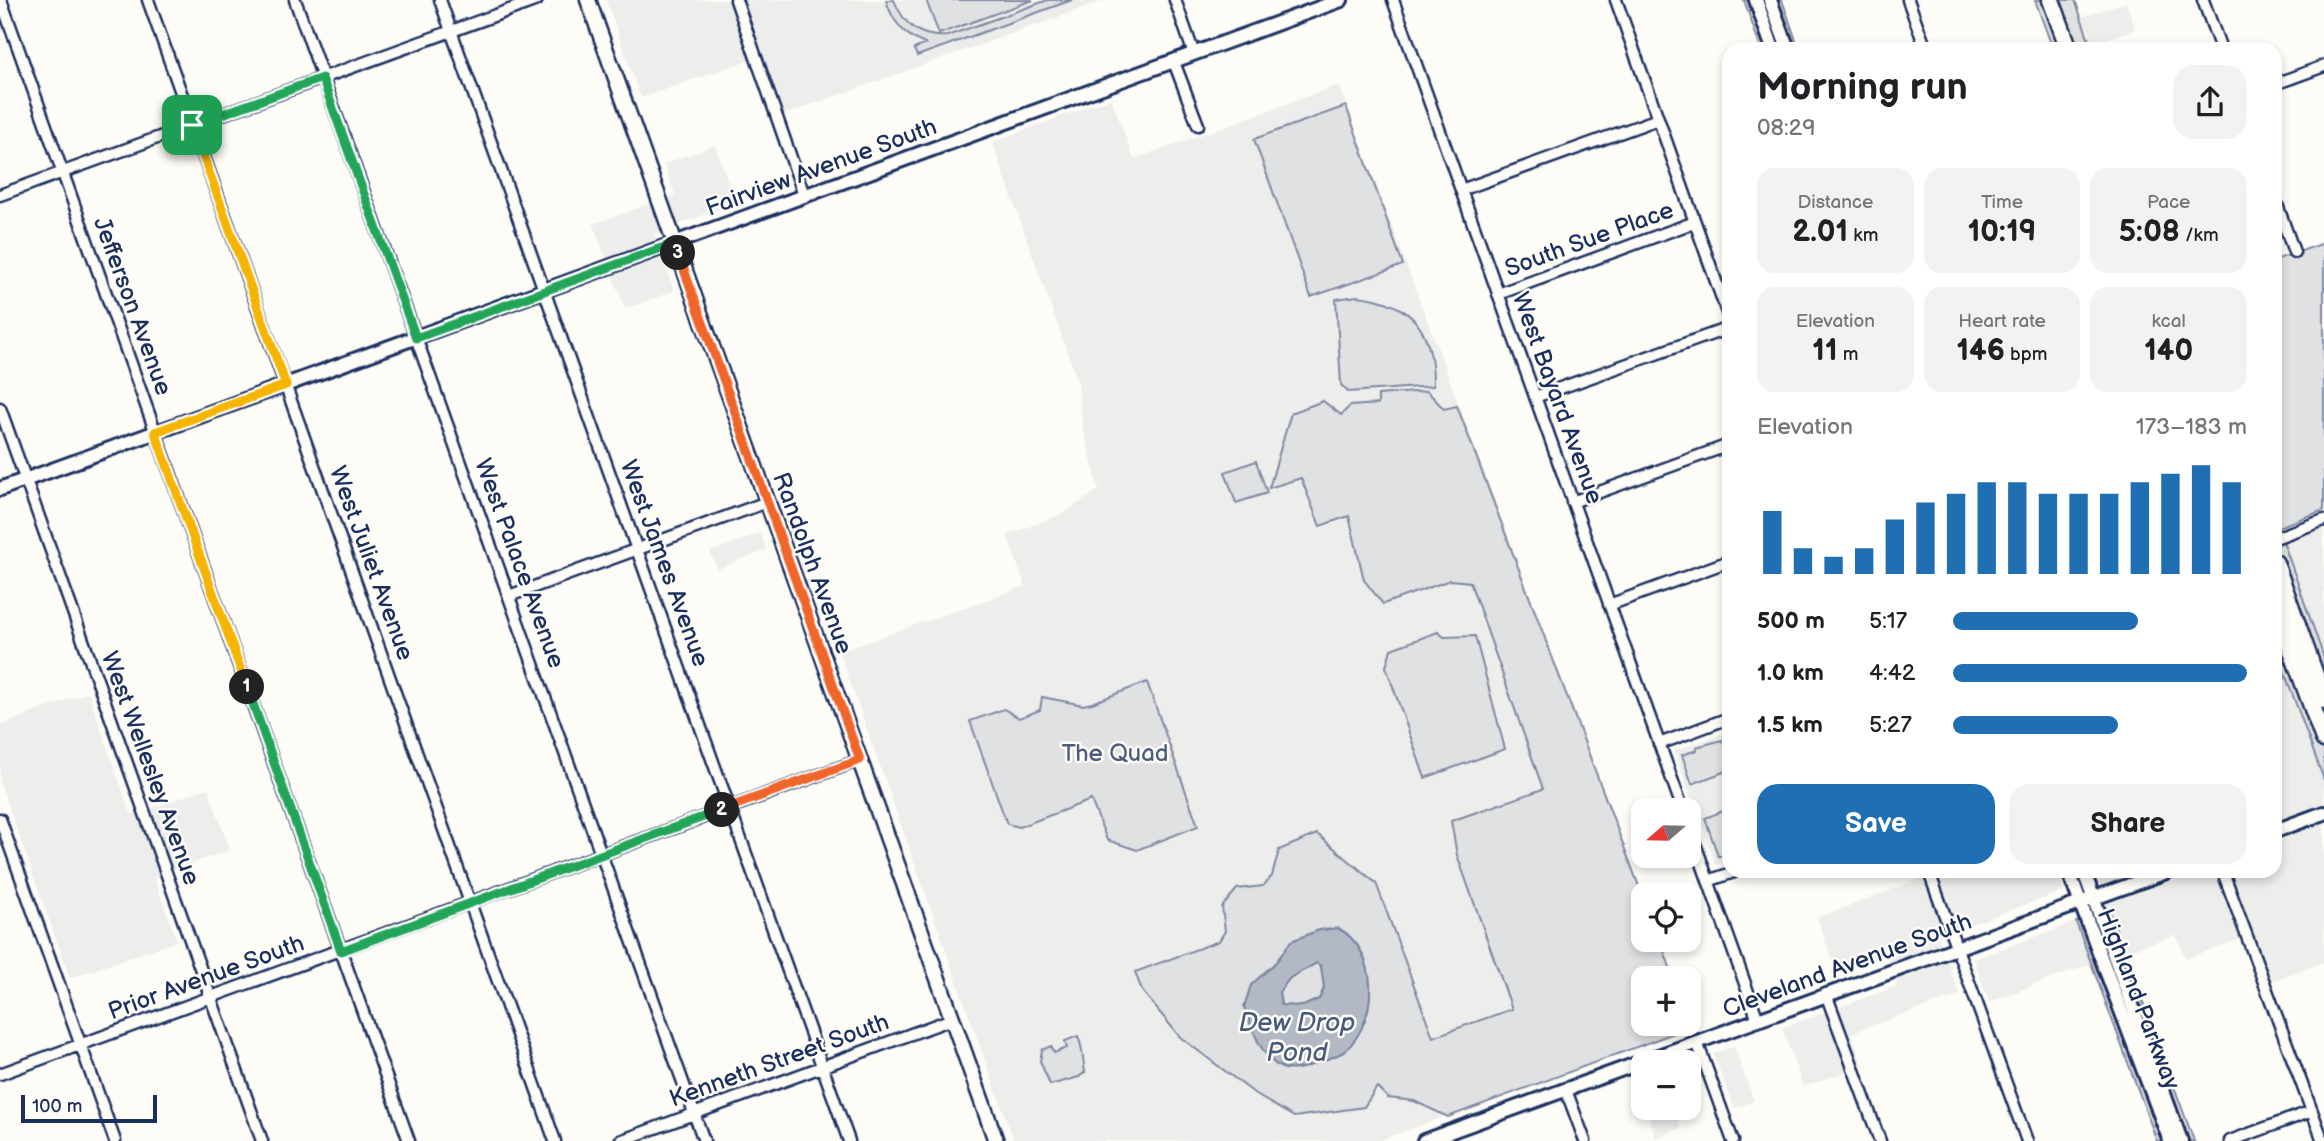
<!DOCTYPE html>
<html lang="en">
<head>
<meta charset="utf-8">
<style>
  :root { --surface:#fff; --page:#f2f2f2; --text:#202124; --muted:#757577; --accent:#1f6fb2 }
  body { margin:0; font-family:"Balsamiq Sans",sans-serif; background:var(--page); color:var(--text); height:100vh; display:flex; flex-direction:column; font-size:26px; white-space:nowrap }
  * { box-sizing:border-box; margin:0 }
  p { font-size:23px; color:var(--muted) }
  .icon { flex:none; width:38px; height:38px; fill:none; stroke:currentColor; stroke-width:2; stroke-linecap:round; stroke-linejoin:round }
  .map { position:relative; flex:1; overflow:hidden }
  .details { position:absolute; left:1722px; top:42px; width:560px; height:836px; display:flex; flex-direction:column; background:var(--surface); border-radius:21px; box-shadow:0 4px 10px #0003 }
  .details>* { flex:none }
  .needle { width:46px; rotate:250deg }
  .buttons { position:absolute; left:1631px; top:798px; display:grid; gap:14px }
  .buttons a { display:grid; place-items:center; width:70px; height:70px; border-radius:14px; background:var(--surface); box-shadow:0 4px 10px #0003; font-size:35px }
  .scale { position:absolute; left:21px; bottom:18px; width:136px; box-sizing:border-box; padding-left:7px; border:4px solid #1b2f5e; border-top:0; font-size:19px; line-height:24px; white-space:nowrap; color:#1b2f5e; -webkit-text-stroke:5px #fdfcf7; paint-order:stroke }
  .pin { position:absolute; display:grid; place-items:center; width:60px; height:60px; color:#fff; margin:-30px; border-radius:14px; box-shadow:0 4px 10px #0006 }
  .km { position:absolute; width:35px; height:35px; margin:-18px; border-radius:50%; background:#222; color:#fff; font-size:19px; line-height:35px; text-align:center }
  .round { display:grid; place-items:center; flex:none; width:74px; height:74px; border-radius:21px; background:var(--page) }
  .overview { display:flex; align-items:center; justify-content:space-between; height:119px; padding:0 35px }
  h1 { font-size:38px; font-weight:800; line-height:52px }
  .figures { display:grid; grid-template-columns:repeat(3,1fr); gap:10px; height:119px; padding:7px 35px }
  .figures div { display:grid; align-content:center; border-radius:18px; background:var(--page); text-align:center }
  .figures b { font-size:30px; font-weight:800 }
  .figures small { font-size:19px; font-weight:400 }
  .figures p { font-size:19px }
  .chart { height:196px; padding:14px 35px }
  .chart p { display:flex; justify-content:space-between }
  .chart svg { width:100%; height:126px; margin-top:7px; stroke:var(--accent); stroke-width:6 }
  .cta { display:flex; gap:14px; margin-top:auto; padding:14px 35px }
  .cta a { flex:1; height:80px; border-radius:21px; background:var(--accent); color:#fff; font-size:28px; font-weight:800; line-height:80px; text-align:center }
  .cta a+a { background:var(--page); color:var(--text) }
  ul { padding:0 35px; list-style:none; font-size:23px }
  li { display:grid; grid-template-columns:112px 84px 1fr; align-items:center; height:52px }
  li i { height:18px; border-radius:9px; background:var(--accent) }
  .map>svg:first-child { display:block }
</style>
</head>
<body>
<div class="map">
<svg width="2324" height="1141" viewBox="0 0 2324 1141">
  <rect width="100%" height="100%" fill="#fdfcf7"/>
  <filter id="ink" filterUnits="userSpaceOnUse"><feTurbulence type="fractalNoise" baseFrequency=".0143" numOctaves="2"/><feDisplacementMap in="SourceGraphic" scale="14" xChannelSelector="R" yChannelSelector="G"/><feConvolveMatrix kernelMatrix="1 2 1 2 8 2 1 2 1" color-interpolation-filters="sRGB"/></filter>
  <g filter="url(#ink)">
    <path fill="#edeeec" d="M606,0H1106L783,115L761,56L641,98Z
      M2126,2L2135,29L2091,45L2081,17Z
      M1339,85L1643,895V940H1660L1675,978H1643V1024H1689V1016L1693,1026L1378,1141H1014L839,652L1025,586L1007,535L1060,515L1099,490L1082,425L1078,382L992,142L1111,98L1134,159Z
      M715,145L735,202L654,235L674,291L625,309L593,224L675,195L664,164Z
      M2324,510V656L2278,527Z
      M760,533L767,550L717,569L710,552Z
      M2275,646L2324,781V962L2265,984L2248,936L2186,959L2176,935L2124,952L2095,872H2275Z
      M88,692L131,815L208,788L230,850L154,877L177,941L70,978L0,783V725Z
      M1729,731V860L1716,865L1674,751Z
      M1938,872H2057L2064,891L1938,936L1960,995L1851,1033L1863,1066L1803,1087L1782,1028L1897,986L1886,955L1837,973L1817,918Z
      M2076,922L2091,964L1989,1002L1974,959Z
      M1734,1046L1754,1101L1734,1108L1713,1054Z
      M1646,1108H1674L1681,1128L1656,1138Z"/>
    <path fill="#e0e1e3" stroke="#7e88a0" stroke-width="2" d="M886,0H894C904,25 919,38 947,36L1048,0H1072L917,56L914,49L925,44C904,36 892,21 886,0Z
      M926,0H1033L939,34Z
      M1744,0H1782L1799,49H1761Z
      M2035,0H2075L2092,49H2053Z
      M1346,106L1403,265L1311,297L1254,139Z
      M2324,243V510L2278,527L2324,658V780L2275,647V260Z
      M1357,296C1413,302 1434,331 1433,386L1348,392L1341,385L1336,299Z
      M1427,391L1444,409L1457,406L1643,897V940H1660L1674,978H1643V1024H1689V1016L1693,1026L1448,1117L1414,1101L1388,1098L1377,1087L1364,1107L1294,1117L1258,1096L1180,1037L1142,991L1135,972L1219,941L1225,931L1222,907L1237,889L1263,886L1272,876L1279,850L1317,834L1376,883L1433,1037L1512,1009L1457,855L1451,821L1543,789L1470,582L1450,580L1383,604L1364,580L1349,516L1320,526L1301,478L1269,488L1291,413L1323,401L1341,415L1350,406L1378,404V395Z
      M1256,461L1267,493L1236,503L1225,472Z
      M1438,632L1444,637L1475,636L1505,749L1425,778L1386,667L1391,649Z
      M1147,682L1198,826L1137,850L1107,840L1091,800L1019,827L1007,824L970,721L1004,709L1019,718L1040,710L1042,697L1083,705L1092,703Z
      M1722,740L1723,743L1729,741V770L1692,784L1682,755L1697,750L1696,747Z
      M1723,811H1729V856H1718L1705,818Z
      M2109,910L2194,1141H2157L2076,922Z
      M1078,1036C1083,1048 1083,1061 1085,1072L1079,1077L1050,1085L1040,1061L1042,1050L1051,1046L1054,1053L1067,1048L1065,1041Z"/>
    <path fill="#b3b8c5" stroke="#76819c" stroke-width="2" fill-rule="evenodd" d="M1338,928C1379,950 1380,1018 1346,1050C1340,1056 1325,1059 1316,1063C1305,1068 1291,1073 1280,1067C1260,1056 1252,1027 1244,1007L1251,985L1276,962L1291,941L1319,930ZM1317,963L1321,967L1324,988L1319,999L1303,1006L1281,1005L1279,992L1290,978Z"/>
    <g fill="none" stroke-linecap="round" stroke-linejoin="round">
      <defs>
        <path id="minor" d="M1,0L409,1141
          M148,0L555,1141
          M295,0L704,1141
          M440,0L849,1141
          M736,0L804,195
          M1175,0L1194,54
          M1393,0L1683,810
          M1616,0L1729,318
          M1908,0L1926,49
          M2203,0L2221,49
          M1174,62L1198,125
          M2275,84L2324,66
          M1461,190L1658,119
          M0,195L537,0
          M2275,199L2294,252
          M1498,294L1695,222
          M1535,397L1729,328
          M0,408L262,1141
          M1572,502L1729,445
          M2275,538L2324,520
          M509,596L767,502
          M1609,605L1729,561
          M1659,744L1729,718
          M0,819L115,1141
          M1689,827L1758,1020
          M1929,872L2027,1141
          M2223,872L2323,1141
          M1708,881L1734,872
          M1826,994L1880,1141
          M1697,1042L1733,1141
          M0,1074L860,760
          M1566,1090L1585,1141
          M620,1141L952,1019
          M2230,1141L2312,1111"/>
        <path id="tertiary" d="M1756,0L1773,49
          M1770,0L1788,49
          M0,489L1341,0
          M2275,831L2324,813
          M2069,872L2170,1141
          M2084,872L2181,1141
          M1424,1141L2166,872"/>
        <path id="secondary" d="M588,0L996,1141"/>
        <path id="primary" d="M2051,0L2069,49
          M2275,563L2324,700
          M2275,604L2324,739"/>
      </defs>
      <use href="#minor" stroke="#1b2f5e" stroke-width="15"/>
      <use href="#tertiary" stroke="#1b2f5e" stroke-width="18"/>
      <use href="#secondary" stroke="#1b2f5e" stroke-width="19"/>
      <use href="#primary" stroke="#1b2f5e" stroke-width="21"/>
      <use href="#minor" stroke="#fdfcf7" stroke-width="10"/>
      <use href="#tertiary" stroke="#fdfcf7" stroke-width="12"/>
      <use href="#secondary" stroke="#fdfcf7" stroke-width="14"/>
      <use href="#primary" stroke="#fdfcf7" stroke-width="16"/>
    </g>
  </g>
  <g fill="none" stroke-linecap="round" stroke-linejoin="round" filter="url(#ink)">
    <defs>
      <path id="split-1" d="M192,125L286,385L155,432L247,687"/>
      <path id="split-2" d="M247,687L341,951L722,810"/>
      <path id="split-3" d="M678,253L860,760L722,810"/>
      <path id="split-4" d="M192,125L322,78L416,338L675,243L678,253"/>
    </defs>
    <use href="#split-1" stroke="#fff" stroke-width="14"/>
    <use href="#split-2" stroke="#fff" stroke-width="14"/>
    <use href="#split-3" stroke="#fff" stroke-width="14"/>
    <use href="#split-4" stroke="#fff" stroke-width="14"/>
    <use href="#split-1" stroke="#f5b400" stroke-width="9"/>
    <use href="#split-2" stroke="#22a559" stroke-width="9"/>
    <use href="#split-3" stroke="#f0652b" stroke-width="9"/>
    <use href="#split-4" stroke="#22a559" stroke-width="9"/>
  </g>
  <g text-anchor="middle" stroke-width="5" stroke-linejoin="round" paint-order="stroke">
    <g font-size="24" fill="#1b2f5e" stroke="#fdfcf7">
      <text transform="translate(821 167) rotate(-20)" y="8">Fairview Avenue South</text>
      <text transform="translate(1589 239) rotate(-20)" y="8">South Sue Place</text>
      <text transform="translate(133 306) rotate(70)" y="8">Jefferson Avenue</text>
      <text transform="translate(1558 398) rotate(70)" y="8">West Bayard Avenue</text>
      <text transform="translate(372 563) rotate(70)" y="8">West Juliet Avenue</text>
      <text transform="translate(520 563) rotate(70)" y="8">West Palace Avenue</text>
      <text transform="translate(665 563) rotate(70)" y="8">West James Avenue</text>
      <text transform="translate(813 563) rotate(70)" y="8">Randolph Avenue</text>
      <text transform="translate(151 768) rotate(70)" y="8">West Wellesley Avenue</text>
      <text transform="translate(1847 965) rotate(-20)" y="8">Cleveland Avenue South</text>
      <text transform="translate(206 977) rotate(-20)" y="8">Prior Avenue South</text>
      <text transform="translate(2139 999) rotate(69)" y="8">Highland Parkway</text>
      <text transform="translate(779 1060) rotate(-20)" y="8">Kenneth Street South</text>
    </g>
    <g font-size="24" fill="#4c5c7f" stroke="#fdfcf7">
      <text x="1115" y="761">The Quad</text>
    </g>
    <g font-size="26" font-style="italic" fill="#49587d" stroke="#fdfcf7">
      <text x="1297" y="1031">Dew Drop<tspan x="1297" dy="30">Pond</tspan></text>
    </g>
  </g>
</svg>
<div class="buttons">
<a><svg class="needle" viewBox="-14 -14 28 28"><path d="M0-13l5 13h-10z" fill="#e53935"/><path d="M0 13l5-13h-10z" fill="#757577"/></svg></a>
<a><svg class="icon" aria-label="locate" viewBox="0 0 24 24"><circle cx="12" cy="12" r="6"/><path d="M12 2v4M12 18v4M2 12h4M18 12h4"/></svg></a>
<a>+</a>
<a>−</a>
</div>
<div class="scale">100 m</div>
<div class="pin" style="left:192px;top:125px;background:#1e9e55"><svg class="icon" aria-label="arrive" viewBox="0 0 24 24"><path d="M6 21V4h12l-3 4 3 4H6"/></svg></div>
<b class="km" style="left:247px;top:687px">1</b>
<b class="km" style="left:722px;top:810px">2</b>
<b class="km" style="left:678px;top:253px">3</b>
<section class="details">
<div class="overview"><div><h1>Morning run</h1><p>08:29</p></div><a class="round"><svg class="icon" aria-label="share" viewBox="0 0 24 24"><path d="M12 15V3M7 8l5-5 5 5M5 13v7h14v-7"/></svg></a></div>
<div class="figures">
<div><p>Distance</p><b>2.01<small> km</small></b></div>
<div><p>Time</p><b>10:19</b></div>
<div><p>Pace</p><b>5:08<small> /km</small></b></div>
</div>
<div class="figures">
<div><p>Elevation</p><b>11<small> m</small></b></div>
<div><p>Heart rate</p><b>146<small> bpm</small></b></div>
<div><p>kcal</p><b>140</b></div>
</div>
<div class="chart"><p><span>Elevation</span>173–183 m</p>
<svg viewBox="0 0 160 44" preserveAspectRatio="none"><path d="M5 44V22M15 44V35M25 44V38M35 44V35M45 44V25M55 44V19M65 44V16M75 44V12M85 44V12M95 44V16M105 44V16M115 44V16M125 44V12M135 44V9M145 44V6M155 44V12"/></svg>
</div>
<ul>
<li><b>500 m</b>5:17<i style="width:63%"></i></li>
<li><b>1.0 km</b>4:42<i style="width:100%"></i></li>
<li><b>1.5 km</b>5:27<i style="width:56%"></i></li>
</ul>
<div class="cta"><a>Save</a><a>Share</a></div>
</section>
</div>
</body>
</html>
